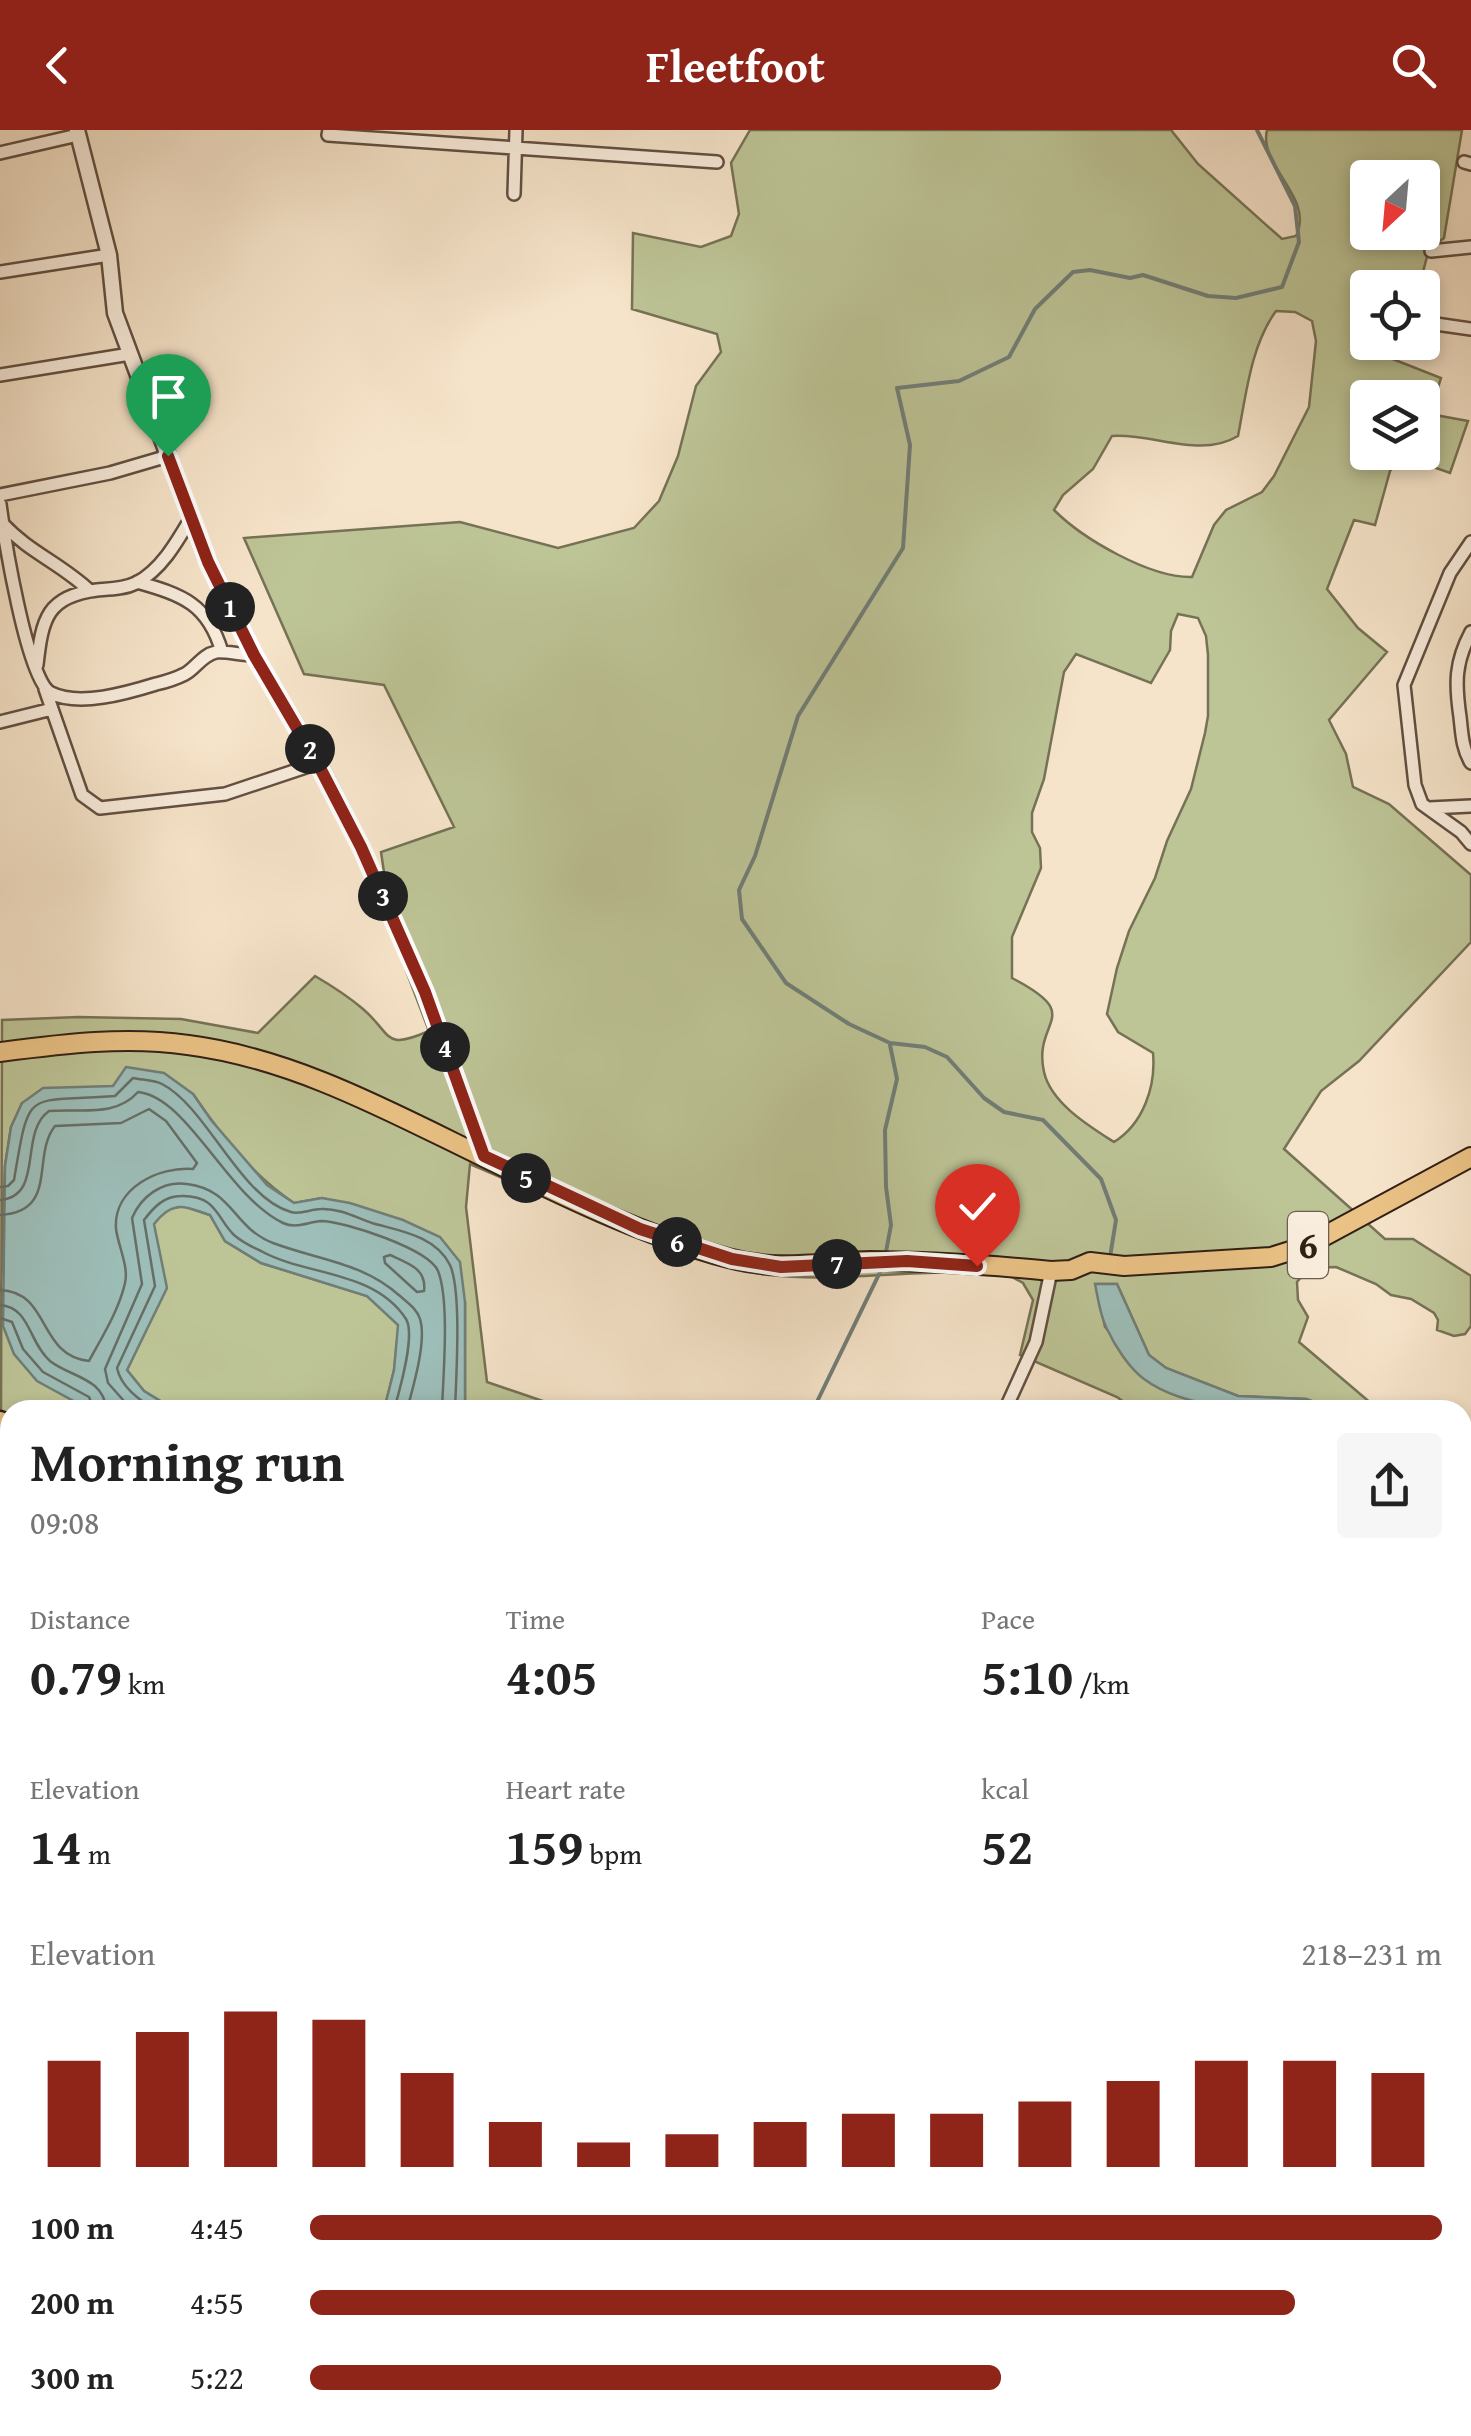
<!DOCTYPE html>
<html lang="en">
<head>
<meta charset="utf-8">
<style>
  :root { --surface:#fff; --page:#f6f6f6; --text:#222; --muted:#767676; --accent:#8f2418 }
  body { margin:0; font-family:"Gentium Book Plus",serif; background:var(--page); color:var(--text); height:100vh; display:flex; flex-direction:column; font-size:38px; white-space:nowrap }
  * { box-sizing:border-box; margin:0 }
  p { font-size:32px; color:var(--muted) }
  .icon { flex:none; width:55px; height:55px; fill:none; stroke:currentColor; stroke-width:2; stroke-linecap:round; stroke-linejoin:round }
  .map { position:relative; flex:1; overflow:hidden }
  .drawer { position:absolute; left:0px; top:1270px; width:1472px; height:1038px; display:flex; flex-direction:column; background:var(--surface); border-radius:30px 30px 0 0; box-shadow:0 5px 15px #0003 }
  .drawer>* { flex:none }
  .needle { width:65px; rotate:206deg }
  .controls { position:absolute; left:1350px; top:30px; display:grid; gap:20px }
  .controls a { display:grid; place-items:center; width:90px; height:90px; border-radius:10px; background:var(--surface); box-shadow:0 5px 15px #0003; font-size:50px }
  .pin { position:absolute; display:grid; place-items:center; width:85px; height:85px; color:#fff; margin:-102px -42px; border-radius:50% 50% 50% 0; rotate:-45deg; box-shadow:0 0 10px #0007 }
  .pin .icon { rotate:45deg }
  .km { position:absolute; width:50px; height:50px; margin:-25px; border-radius:50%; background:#222; color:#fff; font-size:28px; line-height:50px; text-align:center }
  .round { display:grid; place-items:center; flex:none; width:105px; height:105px; border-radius:10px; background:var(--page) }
  .summary { display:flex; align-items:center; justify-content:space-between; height:170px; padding:0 30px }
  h1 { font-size:55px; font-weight:800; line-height:75px }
  .figures { display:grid; grid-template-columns:repeat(3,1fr); gap:15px; height:170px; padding:10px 30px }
  .figures div { display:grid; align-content:center }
  .figures b { font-size:50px; font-weight:800 }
  .figures small { font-size:28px; font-weight:400 }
  .figures p { font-size:28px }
  .chart { height:280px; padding:20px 30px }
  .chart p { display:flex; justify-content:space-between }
  .chart svg { width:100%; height:180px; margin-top:10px; stroke:var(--accent); stroke-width:6 }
  ul { padding:0 30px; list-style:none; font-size:32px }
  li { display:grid; grid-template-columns:160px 120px 1fr; align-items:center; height:75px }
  li i { height:25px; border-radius:12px; background:var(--accent) }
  header { display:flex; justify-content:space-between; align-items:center; height:130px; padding:0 30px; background:var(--accent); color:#fff; font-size:45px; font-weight:800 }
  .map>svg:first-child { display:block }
</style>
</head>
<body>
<header><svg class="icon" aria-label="back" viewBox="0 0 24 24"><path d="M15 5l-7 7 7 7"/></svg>Fleetfoot<svg class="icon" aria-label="search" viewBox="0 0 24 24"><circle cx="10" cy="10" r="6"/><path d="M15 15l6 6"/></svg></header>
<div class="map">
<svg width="1471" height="2306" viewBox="0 0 1471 2306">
  <rect width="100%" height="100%" fill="#f6e4ca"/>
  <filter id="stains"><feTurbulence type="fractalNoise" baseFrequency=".002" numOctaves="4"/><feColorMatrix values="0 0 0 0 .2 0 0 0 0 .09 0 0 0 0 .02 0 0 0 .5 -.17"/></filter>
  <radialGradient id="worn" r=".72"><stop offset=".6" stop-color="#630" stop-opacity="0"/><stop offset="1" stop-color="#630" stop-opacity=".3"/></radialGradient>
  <path fill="#bdc496" stroke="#767255" stroke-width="2.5" fill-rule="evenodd" d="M750,0H1171L1198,34L1282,109L1296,106C1315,67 1258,37 1267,0H1462L1444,108L1429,119L1419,157L1368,158V212L1391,213L1385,226L1441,248L1430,284L1468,291L1450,343L1402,326L1390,341L1375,395L1354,390L1327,459L1358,498L1387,522L1329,590L1346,624L1353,657L1389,674L1471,745V812L1359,931L1321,961L1284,1019L1385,1109H1413L1471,1146V1196L1465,1204L1454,1206L1437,1200L1438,1190L1434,1183L1411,1169L1391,1165L1376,1154L1336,1137L1309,1138L1297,1152L1298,1170L1308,1187L1299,1212L1379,1280H1336L1306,1269L1238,1266L1166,1238L1149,1225L1117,1154H1096L1105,1197L1160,1258L1201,1271L1265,1280H1135L1117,1267L1020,1225L1033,1170L1023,1153L1012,1147C930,1134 850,1154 769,1145C747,1143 725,1133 703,1127C623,1102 547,1067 470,1034L466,1077L487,1252L569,1280H465V1172L403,1090L322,1068L294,1073C252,1045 221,1005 193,964L113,956L83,958L22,973L11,997L5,1036L1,1161L68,1265L90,1280H10V1696L0,1692L2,890L78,887L181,889L258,903L315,846C332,856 348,866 363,879C393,905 383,921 429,901L394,809L381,722L454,697L384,555L304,544L244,408L460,392L558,418L634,398L659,371L678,326L696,256L721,222L717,204L632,179L633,103L701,117L731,106L739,84L731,33ZM1368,48H1422V102H1368ZM1276,181L1295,182L1312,191L1316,211L1309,277L1274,346L1262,362L1226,380L1214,395L1192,447C1150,448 1083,409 1054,380L1063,365L1093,339L1112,306C1154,303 1200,329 1238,306C1246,265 1251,215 1276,181ZM1368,268H1422V322H1368ZM1178,484L1198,488L1206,506L1208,525V586L1205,603L1191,659L1167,711L1155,748L1129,801L1117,838L1107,884L1118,902L1153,923C1156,957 1143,994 1114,1012C1089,996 1051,973 1044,942C1032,889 1087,887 1012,848V807L1041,738L1040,718L1032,702V683L1044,649L1064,542L1076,524L1151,553L1170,520L1171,501Z
    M183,1076L210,1085L225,1111L261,1133L367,1166L399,1195L394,1240L384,1280H175L144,1261L127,1240L166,1158L153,1094L165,1080Z
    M1471,1609V1918L1463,1922L1462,1619Z"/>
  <path fill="#9dbeb9" stroke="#717e77" stroke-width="2.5" d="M126,937L164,943L193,964L211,990L267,1055L294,1073L322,1068L350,1073L403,1090L440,1107L460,1132L465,1172V1280H384L394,1240L398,1195L367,1166L261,1133L225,1111L210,1085C183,1076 173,1070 154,1094L167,1158L127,1240L144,1261L175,1280H90L37,1251L14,1224L3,1196L5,1036L11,997L22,973L43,958L113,956Z
    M1095,1154H1117L1149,1225L1166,1238L1238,1266L1306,1269L1336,1280C1279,1280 1192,1285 1144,1249C1129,1238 1115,1216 1107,1199C1100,1186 1098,1168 1095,1154Z"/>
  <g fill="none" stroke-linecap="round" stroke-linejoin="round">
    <path stroke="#666e66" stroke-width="2.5" d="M0,1057L8,1056L14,1050C30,955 25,973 115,966L133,948C142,950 154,950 162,954C207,977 240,1068 291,1082C300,1085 311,1079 321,1079C339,1078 355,1087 372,1093C400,1101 436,1106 450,1135C462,1162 456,1248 455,1280
      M0,1070C45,1066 18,1003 49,981C80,978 115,988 138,962C188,967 227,1066 283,1093C296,1099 308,1092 321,1091C344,1091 429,1119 438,1141C450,1171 443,1247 442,1280
      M0,1085C59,1082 31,1026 55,996L121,993L149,979L166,991L197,1033L193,1039C159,1036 113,1058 116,1099C118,1115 129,1137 125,1153C119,1180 102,1207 89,1231C37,1225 51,1162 0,1160
      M390,1125C408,1133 427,1139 424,1161L417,1162L385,1133L384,1127Z
      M0,1175C30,1177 29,1213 50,1231C70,1247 105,1248 106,1280
      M0,1188L12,1192L23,1219L43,1242L89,1267L94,1280
      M132,1280L108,1253L105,1239L142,1154L132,1088C141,1067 162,1050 187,1054C234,1060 232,1097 273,1113C318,1130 362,1132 400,1166C407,1172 417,1179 420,1189C427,1211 413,1257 407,1280
      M156,1280C139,1270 121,1257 117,1238L155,1156L144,1090C154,1077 164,1066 181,1066C217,1065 217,1089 234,1105C241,1111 252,1117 261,1121C306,1146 374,1140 406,1189C416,1205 399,1262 394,1280"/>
    <path stroke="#717e77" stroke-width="4" d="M885,1127L891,1095L886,1057L885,1000L897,949L890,915
      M1110,1127L1116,1090L1101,1049L1043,990L1004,982L984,968L947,927L925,917L890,913L849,894L786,853L742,789L739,760L755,726L798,586L903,418L910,315L897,258L959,251L1009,227L1035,179L1073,142L1090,140L1130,148L1143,145L1208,166L1236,168L1282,157L1299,112L1295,76L1257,0
      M813,1280L883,1136
      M0,1599L10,1583"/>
    <defs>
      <path id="minor" d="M329,0L328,5L717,32
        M0,23L78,5
        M1464,32L1471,34
        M514,64L516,0
        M1431,121L1471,117
        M0,142L109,125
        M1422,192L1471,199
        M0,245L130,224
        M0,365L110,343L168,326
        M0,374C4,405 27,551 51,563C79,577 127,563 156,554C165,552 177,548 185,544C196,538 202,525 216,522C227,521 241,525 254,525
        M3,394C29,422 63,435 90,461
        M1471,412L1450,443L1404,555L1415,655L1422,674L1461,702L1471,714
        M137,452C183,465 208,474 222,522
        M1471,502C1455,532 1455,553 1460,587C1462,604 1462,618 1471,633
        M37,535C42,489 47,466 97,460C110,459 124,459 136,453C161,440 177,412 191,388
        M45,559L82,665L100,678L225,664L318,633
        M0,592L52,579
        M1429,678L1471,676
        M1005,1280L1036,1212L1051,1141
        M1462,1537L1471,1540
        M1462,1751L1471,1731
        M0,1858L10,1859
        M0,2060L10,2035
        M0,2081L10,2084
        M0,2276L10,2280
        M1462,2280L1471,2278
        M61,2298L82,2306
        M597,2298L611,2306
        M1116,2298L1126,2306
        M29,2306L32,2298
        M306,2306L310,2298
        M511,2306L515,2298
        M1176,2306L1179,2298
        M1343,2306L1378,2298"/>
      <path id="tertiary" d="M77,0L109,125L115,183L205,425L254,525L318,633L361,717L425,862L484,1026"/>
      <path id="primary" d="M0,922C63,914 125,906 188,915C283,927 372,972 457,1014C545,1057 632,1102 728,1128C781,1142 818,1132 870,1131C931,1131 991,1135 1051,1141L1071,1140L1090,1132L1124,1136L1271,1127L1306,1116L1471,1027"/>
      <path id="trunk" d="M0,1292L10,1296
        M0,1316L10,1320
        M1462,1801L1471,1804
        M1462,1823L1471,1826"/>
    </defs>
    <use href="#minor" stroke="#625042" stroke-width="16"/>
    <use href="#tertiary" stroke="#625042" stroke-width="19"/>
    <use href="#primary" stroke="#301f14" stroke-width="22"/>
    <use href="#trunk" stroke="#301f14" stroke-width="25"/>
    <use href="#minor" stroke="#f9eddd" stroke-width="11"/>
    <use href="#tertiary" stroke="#f9eddd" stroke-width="14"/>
    <use href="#primary" stroke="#ebc285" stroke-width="18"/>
    <use href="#trunk" stroke="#ebc285" stroke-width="20"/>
  </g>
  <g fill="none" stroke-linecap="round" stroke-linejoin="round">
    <defs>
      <path id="route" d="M168,326L208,432L254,525L318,634L361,717L425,862L484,1026L640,1099L732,1129L781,1137L907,1131L977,1136"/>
    </defs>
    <use href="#route" stroke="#fff" stroke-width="20"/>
    <use href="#route" stroke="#8f2418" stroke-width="12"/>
  </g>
  <g text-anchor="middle" stroke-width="8" stroke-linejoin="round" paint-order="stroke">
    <rect fill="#f9eddd" stroke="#6c5d50" stroke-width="2.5" x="1288" y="1082" width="40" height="66" rx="8"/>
    <g font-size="38" font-weight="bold" fill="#301f14">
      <text x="1308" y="1128">6</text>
    </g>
  </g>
  <rect width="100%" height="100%" filter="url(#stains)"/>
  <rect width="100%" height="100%" fill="url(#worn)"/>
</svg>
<div class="controls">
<a><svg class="needle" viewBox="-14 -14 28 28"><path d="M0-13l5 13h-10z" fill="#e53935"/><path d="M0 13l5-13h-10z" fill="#767676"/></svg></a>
<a><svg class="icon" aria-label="locate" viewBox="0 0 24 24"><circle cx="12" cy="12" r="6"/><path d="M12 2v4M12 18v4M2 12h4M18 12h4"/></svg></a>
<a><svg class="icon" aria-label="layers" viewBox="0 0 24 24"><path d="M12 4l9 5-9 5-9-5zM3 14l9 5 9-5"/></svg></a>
</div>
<div class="pin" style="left:168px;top:326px;background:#1e9e55"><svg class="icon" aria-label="arrive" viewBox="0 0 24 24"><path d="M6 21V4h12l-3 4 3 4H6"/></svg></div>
<div class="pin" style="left:977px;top:1136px;background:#d93025"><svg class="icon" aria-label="check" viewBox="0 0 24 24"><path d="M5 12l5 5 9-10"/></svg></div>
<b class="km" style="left:230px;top:477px">1</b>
<b class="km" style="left:310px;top:619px">2</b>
<b class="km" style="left:383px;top:766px">3</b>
<b class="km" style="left:445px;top:917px">4</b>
<b class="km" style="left:526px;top:1048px">5</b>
<b class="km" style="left:677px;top:1112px">6</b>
<b class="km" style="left:837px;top:1134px">7</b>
<section class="drawer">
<div class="summary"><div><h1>Morning run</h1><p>09:08</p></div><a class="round"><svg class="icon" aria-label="share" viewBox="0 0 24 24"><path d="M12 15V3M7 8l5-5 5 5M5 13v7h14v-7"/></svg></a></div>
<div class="figures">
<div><p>Distance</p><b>0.79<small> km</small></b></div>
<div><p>Time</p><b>4:05</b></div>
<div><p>Pace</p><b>5:10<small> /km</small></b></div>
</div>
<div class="figures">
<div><p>Elevation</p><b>14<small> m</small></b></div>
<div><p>Heart rate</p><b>159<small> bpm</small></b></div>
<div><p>kcal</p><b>52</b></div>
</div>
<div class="chart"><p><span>Elevation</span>218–231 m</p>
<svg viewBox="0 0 160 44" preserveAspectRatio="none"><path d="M5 44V18M15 44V11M25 44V6M35 44V8M45 44V21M55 44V33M65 44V38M75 44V36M85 44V33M95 44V31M105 44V31M115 44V28M125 44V23M135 44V18M145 44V18M155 44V21"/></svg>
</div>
<ul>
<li><b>100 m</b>4:45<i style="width:100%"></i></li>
<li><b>200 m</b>4:55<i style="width:87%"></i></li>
<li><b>300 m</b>5:22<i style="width:61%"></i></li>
</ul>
</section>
</div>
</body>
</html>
